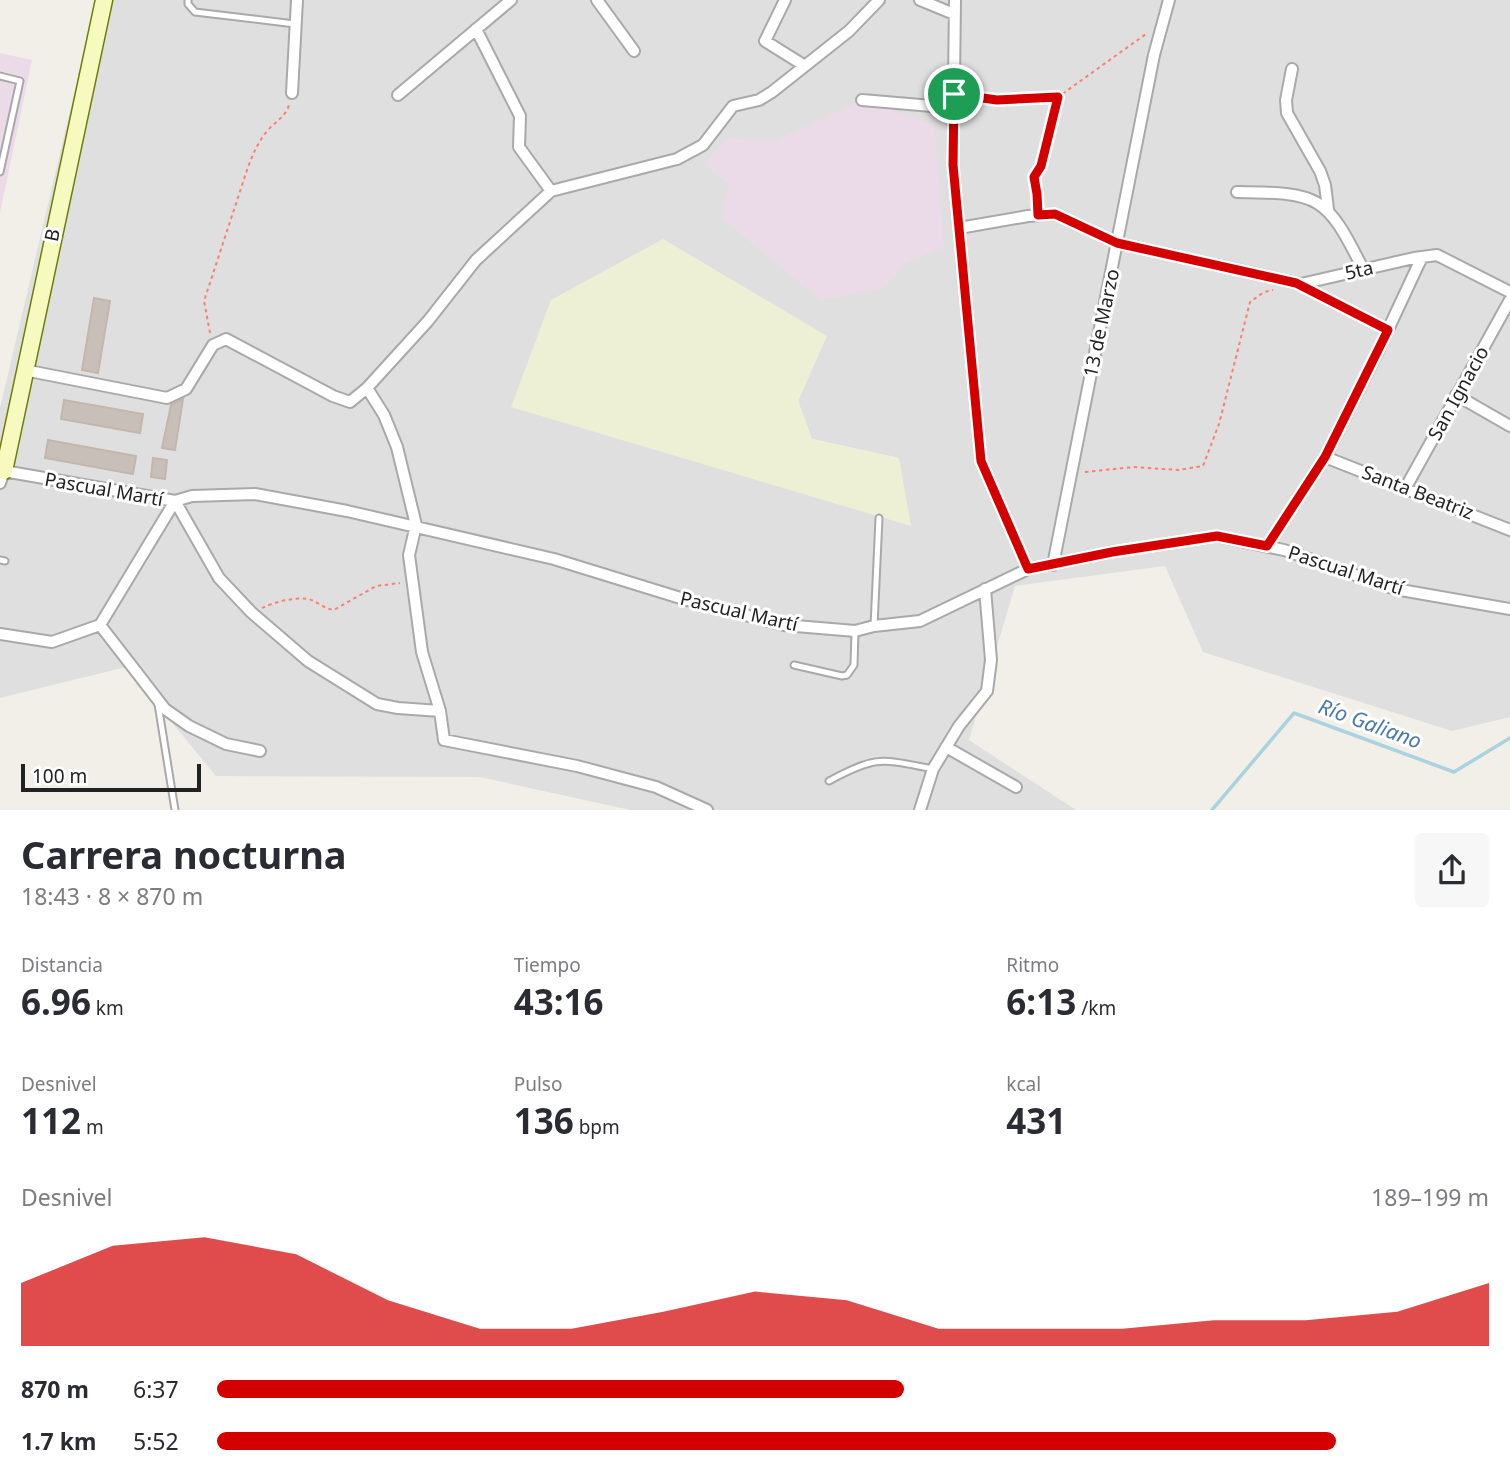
<!DOCTYPE html>
<html lang="es">
<head>
<meta charset="utf-8">
<style>
  :root { --surface:#fff; --page:#f7f7f7; --text:#2b2b33; --muted:#7c7c81; --accent:#d40000 }
  body { margin:0; font-family:"Noto Sans",sans-serif; background:var(--page); color:var(--text); height:100vh; display:flex; flex-direction:column; font-size:26px; white-space:nowrap }
  * { box-sizing:border-box; margin:0 }
  p { font-size:23px; color:var(--muted) }
  .icon { flex:none; width:38px; height:38px; fill:none; stroke:currentColor; stroke-width:2; stroke-linecap:round; stroke-linejoin:round }
  .map { position:relative; height:810px; overflow:hidden }
  .drawer { display:flex; flex-direction:column; background:var(--surface); flex:1 }
  .drawer>* { flex:none }
  .scale { position:absolute; left:21px; bottom:18px; width:180px; box-sizing:border-box; padding-left:7px; border:4px solid #222; border-top:0; font-size:19px; line-height:24px; white-space:nowrap; color:#222; -webkit-text-stroke:5px #fff; paint-order:stroke }
  .pin { position:absolute; display:grid; place-items:center; width:60px; height:60px; color:#fff; margin:-30px; border:4px solid #fff; border-radius:50%; box-shadow:0 2px 7px #0007 }
  .round { display:grid; place-items:center; flex:none; width:74px; height:74px; border-radius:7px; background:var(--page) }
  .overview { display:flex; align-items:center; justify-content:space-between; height:119px; padding:0 21px }
  h1 { font-size:38px; font-weight:700; line-height:52px }
  .stats { display:grid; grid-template-columns:repeat(3,1fr); gap:10px; height:119px; padding:7px 21px }
  .stats div { display:grid; align-content:center }
  .stats b { font-size:35px; font-weight:700 }
  .stats small { font-size:19px; font-weight:400 }
  .stats p { font-size:19px }
  .chart { height:196px; padding:14px 21px }
  .chart p { display:flex; justify-content:space-between }
  .chart svg { width:100%; height:126px; margin-top:7px; fill:var(--accent); opacity:.7 }
  ul { padding:0 21px; list-style:none; font-size:23px }
  li { display:grid; grid-template-columns:112px 84px 1fr; align-items:center; height:52px }
  li i { height:18px; border-radius:9px; background:var(--accent) }
  .map>svg:first-child { display:block }
</style>
</head>
<body>
<div class="map">
<svg width="1510" height="810" viewBox="0 0 1510 810">
  <rect width="100%" height="100%" fill="#f2efe9"/>
  <path fill="#e0dfdf" fill-rule="evenodd" d="M96,0H1510V717L1452,731L1203,652L1165,566L1015,586L969,740L1076,810H630L480,777L216,776L126,667L0,698V408ZM826,335L798,401L812,439L899,458L511,406Z"/>
  <path fill="#ebdbe8" d="M0,53L32,60L0,213Z
    M862,100L934,125L944,247L905,263L883,288L821,300L722,218L729,183L703,164L728,138L775,141Z"/>
  <path fill="#eef0d5" d="M663,239L827,336L798,401L812,439L899,458L911,526L511,407L551,300Z"/>
  <g fill="none" stroke-linecap="round" stroke-linejoin="round">
    <path stroke="#aad3df" stroke-width="3.5" d="M1212,810L1294,713L1454,772L1510,738"/>
  </g>
  <path fill="#c7bfb8" stroke="#c4b6ab" stroke-width="2" d="M94,298L110,301L98,373L82,370Z
    M183,399L175,450L162,448L171,405Z
    M64,400L143,414L140,433L61,419Z
    M48,440L136,456L133,474L45,458Z
    M153,458L167,460L165,479L151,477Z"/>
  <g fill="none" stroke-linecap="round" stroke-linejoin="round">
    <defs>
      <path id="lane" d="M188,0V4L195,12L295,24
        M0,76L20,81L0,172
        M0,560L5,561
        M874,626L879,518
        M794,665L842,676L847,675L854,665L855,631
        M158,704L175,810
        M829,781C877,755 881,759 933,769"/>
      <path id="street" d="M597,0L634,51
        M785,0L765,41L805,66
        M920,0L954,14
        M955,0L953,165L981,461L1028,569
        M476,29L520,116L519,147L551,191
        M1292,69L1286,100L1287,113L1320,171L1325,185L1328,209
        M292,93L297,0
        M398,95L511,0
        M862,100L932,106L954,94
        M1237,192C1320,193 1326,195 1363,269
        M959,228L1028,216L1055,214L1117,243L1301,284L1414,258L1437,255L1510,292
        M1298,284L1388,330
        M24,370L167,398L186,389L213,345L226,339L333,396L350,402L367,388L428,321L476,260L551,191L677,159L703,145L733,106L759,100L772,92L849,31L879,0
        M367,388L384,415L397,447L416,525L409,555L422,652L440,711L444,740L577,766L656,787L707,810
        M1456,395L1510,426
        M1325,457L1510,530
        M0,483L4,471L175,501L192,496L255,494L347,511L554,559L687,600L784,625L855,631L874,626L920,621L1028,569L1112,552L1217,536L1284,550L1395,589L1510,609
        M1406,487L1510,300
        M1267,546L1325,457L1378,351L1422,257
        M1053,565L1154,55L1169,0
        M100,625L165,709L189,726L226,744L260,751
        M0,634L52,642L100,625L175,501L219,578L251,612L308,661L377,704L398,708L440,711
        M946,747L1016,787
        M920,810L933,769L959,726L987,691L991,660L985,589"/>
      <path id="secondary" d="M0,470L4,471L104,0"/>
    </defs>
    <use href="#lane" stroke="#a9a9a9" stroke-width="9"/>
    <use href="#street" stroke="#a9a9a9" stroke-width="14"/>
    <use href="#secondary" stroke="#707d05" stroke-width="19"/>
    <path stroke="#fa8072" stroke-width="2" stroke-dasharray="3.5 3.5" stroke-linecap="butt" d="M966,96L997,100L1058,97L1146,34
      M1037,204L1034,177L1041,166L1057,98
      M210,333L204,301L248,167C253,154 258,142 267,131C275,122 286,116 289,105
      M1085,472L1134,467L1178,470L1203,466L1219,424L1250,302L1264,292L1273,290
      M262,608C274,602 294,597 308,599C317,601 324,609 334,610L376,586L400,583"/>
    <use href="#lane" stroke="#fff" stroke-width="5"/>
    <use href="#street" stroke="#fff" stroke-width="10"/>
    <use href="#secondary" stroke="#f7fabf" stroke-width="16"/>
  </g>
  <g fill="none" stroke-linecap="round" stroke-linejoin="round">
    <defs>
      <path id="route" d="M954,94L997,100L1058,97L1041,166L1034,177L1037,194L1038,215L1055,214L1117,243L1296,283L1388,330L1325,457L1267,546L1217,536L1112,552L1028,569L981,461L953,165Z"/>
    </defs>
    <use href="#route" stroke="#fff" stroke-width="14"/>
    <use href="#route" stroke="#d40000" stroke-width="9"/>
  </g>
  <g text-anchor="middle" stroke-width="6" stroke-linejoin="round" paint-order="stroke">
    <g font-size="19" fill="#222" stroke="#fff">
      <text transform="translate(52 235) rotate(-78)" y="7">B</text>
      <text transform="translate(1359 270) rotate(-13)" y="7">5ta</text>
      <text transform="translate(1101 323) rotate(-78)" y="7">13 de Marzo</text>
      <text transform="translate(1458 393) rotate(-61)" y="7">San Ignacio</text>
      <text transform="translate(104 489) rotate(10)" y="7">Pascual Martí</text>
      <text transform="translate(1418 492) rotate(21)" y="7">Santa Beatriz</text>
      <text transform="translate(1346 570) rotate(18)" y="7">Pascual Martí</text>
      <text transform="translate(739 611) rotate(13)" y="7">Pascual Martí</text>
    </g>
    <g font-size="21" font-style="italic" fill="#4a7aab" stroke="#fff">
      <text transform="translate(1370 724) rotate(20)" y="7">Río Galiano</text>
    </g>
  </g>
</svg>
<div class="scale">100 m</div>
<div class="pin" style="left:954px;top:94px;background:#1e9e55"><svg class="icon" aria-label="arrive" viewBox="0 0 24 24"><path d="M6 21V4h12l-3 4 3 4H6"/></svg></div>
</div>
<section class="drawer">
<div class="overview"><div><h1>Carrera nocturna</h1><p>18:43 · 8 × 870 m</p></div><a class="round"><svg class="icon" aria-label="share" viewBox="0 0 24 24"><path d="M12 15V3M7 8l5-5 5 5M5 13v7h14v-7"/></svg></a></div>
<div class="stats">
<div><p>Distancia</p><b>6.96<small> km</small></b></div>
<div><p>Tiempo</p><b>43:16</b></div>
<div><p>Ritmo</p><b>6:13<small> /km</small></b></div>
</div>
<div class="stats">
<div><p>Desnivel</p><b>112<small> m</small></b></div>
<div><p>Pulso</p><b>136<small> bpm</small></b></div>
<div><p>kcal</p><b>431</b></div>
</div>
<div class="chart"><p><span>Desnivel</span>189–199 m</p>
<svg viewBox="0 0 160 44" preserveAspectRatio="none"><path d="M0 44V22L10 9L20 6L30 12L40 28L50 38L60 38L70 32L80 25L90 28L100 38L110 38L120 38L130 35L140 35L150 32L160 22V44z"/></svg>
</div>
<ul>
<li><b>870 m</b>6:37<i style="width:54%"></i></li>
<li><b>1.7 km</b>5:52<i style="width:88%"></i></li>
</ul>
</section>
</body>
</html>
